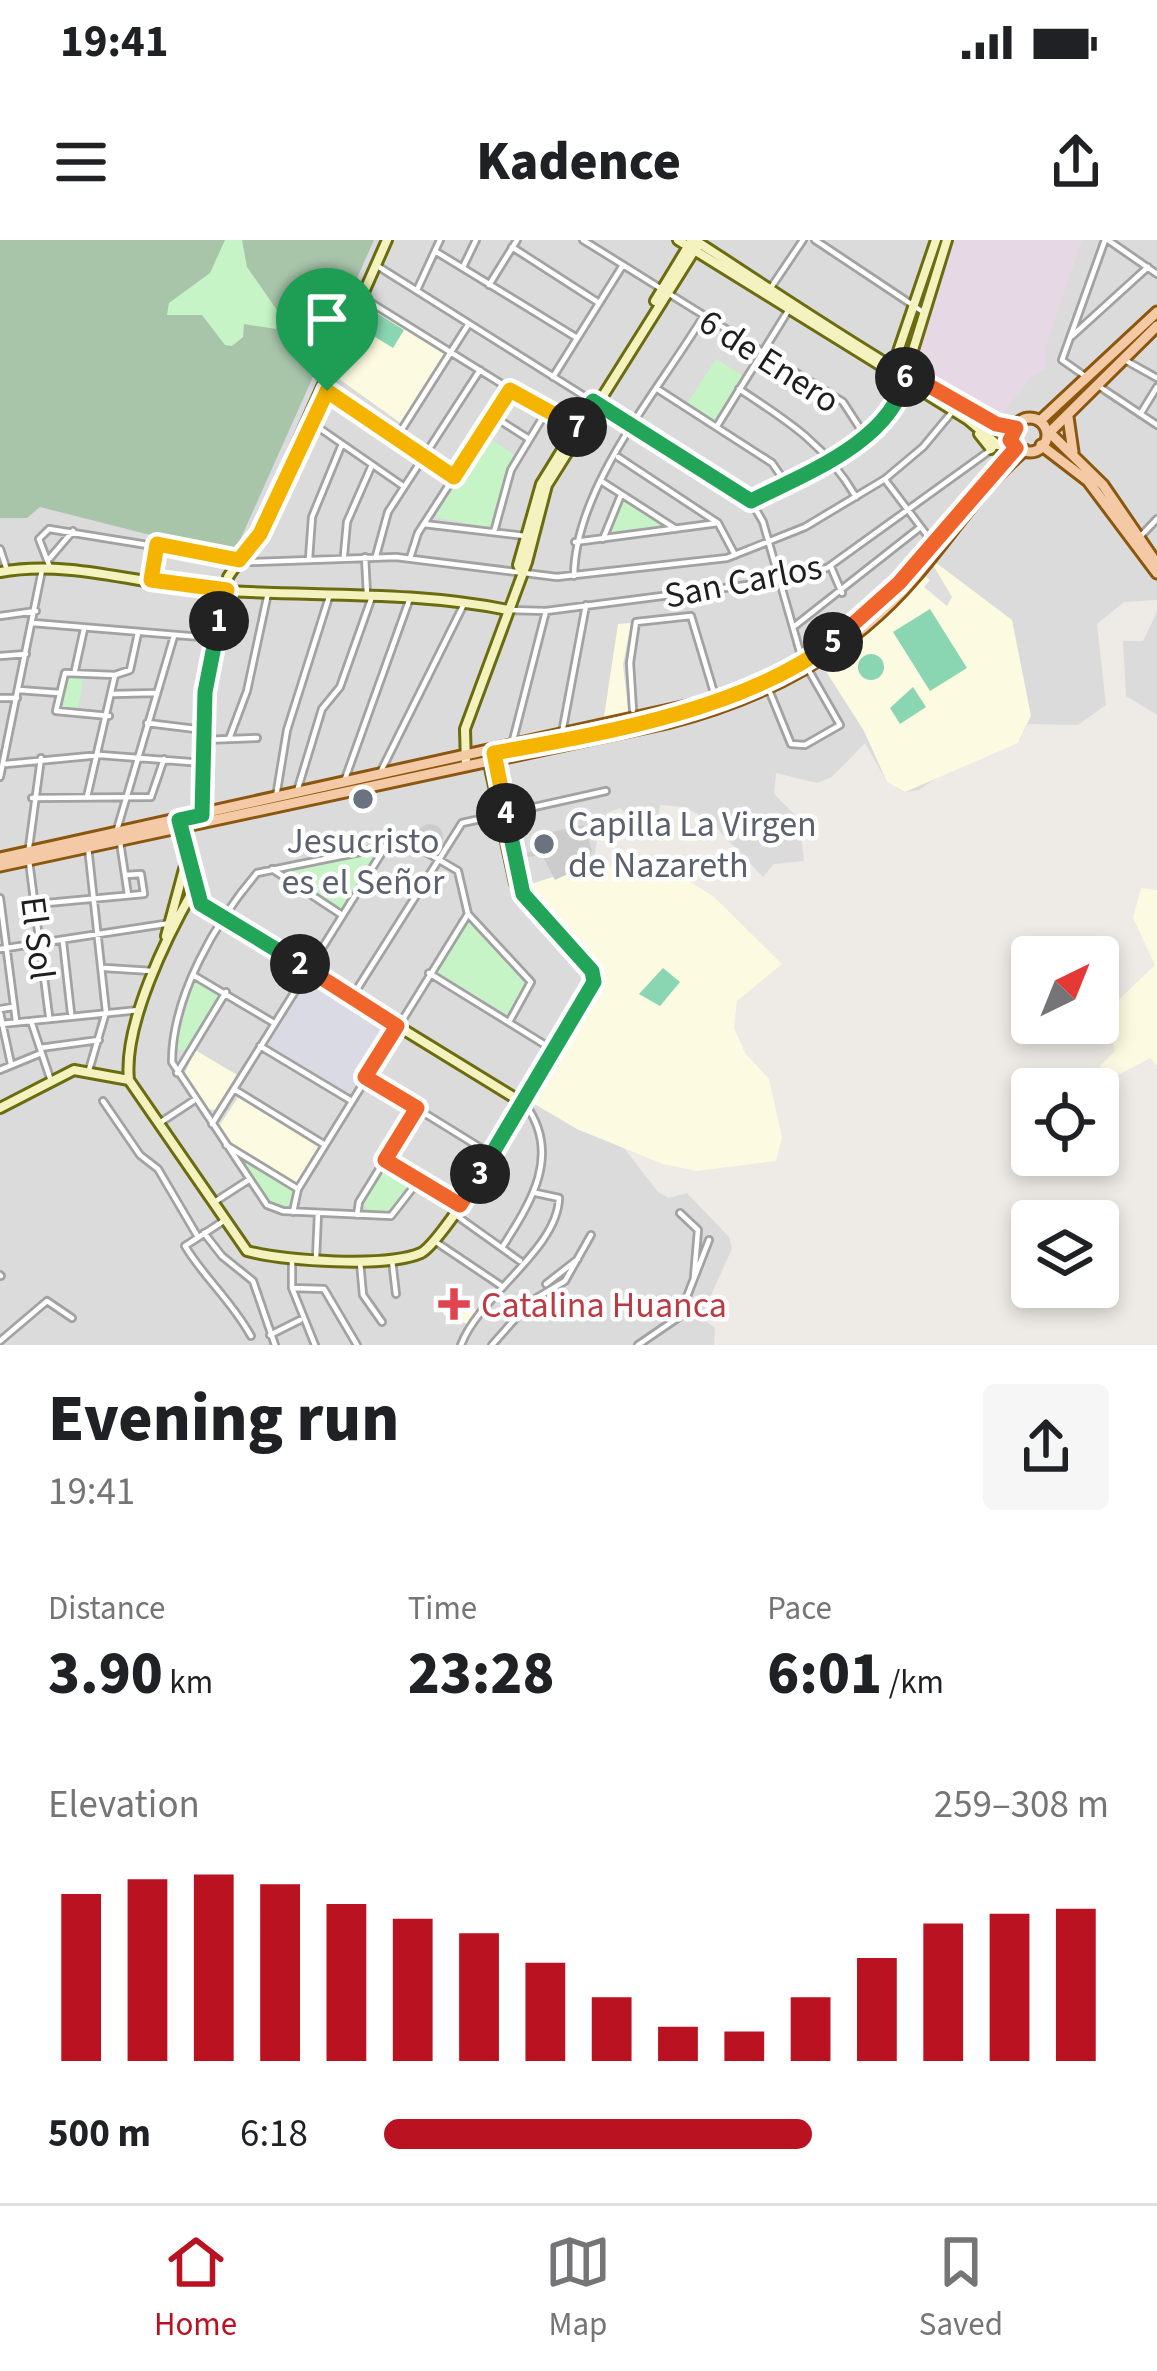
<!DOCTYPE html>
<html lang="en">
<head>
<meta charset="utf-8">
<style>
  :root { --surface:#fff; --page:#f6f6f6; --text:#202124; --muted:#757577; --line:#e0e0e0; --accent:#bb1221 }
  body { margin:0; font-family:"Source Sans 3",sans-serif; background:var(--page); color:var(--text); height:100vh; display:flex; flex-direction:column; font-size:45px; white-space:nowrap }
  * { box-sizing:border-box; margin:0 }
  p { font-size:39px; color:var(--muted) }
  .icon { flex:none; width:66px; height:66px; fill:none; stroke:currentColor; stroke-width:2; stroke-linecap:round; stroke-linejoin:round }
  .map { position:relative; height:1105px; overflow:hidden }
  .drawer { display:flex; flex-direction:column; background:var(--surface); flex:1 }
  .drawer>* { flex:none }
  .needle { width:78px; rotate:43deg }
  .controls { position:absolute; left:1011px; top:696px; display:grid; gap:24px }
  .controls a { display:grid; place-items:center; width:108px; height:108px; border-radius:12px; background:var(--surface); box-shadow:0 6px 18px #0003; font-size:60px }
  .pin { position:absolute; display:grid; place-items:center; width:102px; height:102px; color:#fff; margin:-123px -51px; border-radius:50% 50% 50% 0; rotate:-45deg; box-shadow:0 0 12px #0007 }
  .pin .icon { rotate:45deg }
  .km { position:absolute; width:60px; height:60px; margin:-30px; border-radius:50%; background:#222; color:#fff; font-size:33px; line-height:60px; text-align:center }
  .round { display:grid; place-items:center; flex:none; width:126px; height:126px; border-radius:12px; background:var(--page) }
  .head { display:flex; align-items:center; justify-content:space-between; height:204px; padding:0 48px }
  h1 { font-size:66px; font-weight:800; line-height:90px }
  .metrics { display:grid; grid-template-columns:repeat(3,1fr); gap:18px; height:204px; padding:12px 48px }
  .metrics div { display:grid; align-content:center }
  .metrics b { font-size:60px; font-weight:800 }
  .metrics small { font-size:33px; font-weight:400 }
  .metrics p { font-size:33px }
  .chart { height:336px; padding:24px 48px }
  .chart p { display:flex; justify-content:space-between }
  .chart svg { width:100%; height:216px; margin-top:12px; stroke:var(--accent); stroke-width:6 }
  ul { padding:0 48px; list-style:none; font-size:39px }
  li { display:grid; grid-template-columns:192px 144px 1fr; align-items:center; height:90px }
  li i { height:30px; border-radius:15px; background:var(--accent) }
  .status { display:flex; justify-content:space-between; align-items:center; height:84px; padding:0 60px; background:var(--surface); direction:ltr }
  .status svg { height:33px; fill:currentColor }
  header { display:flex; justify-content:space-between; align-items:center; height:156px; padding:0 48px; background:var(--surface); font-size:54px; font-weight:800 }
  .dock { display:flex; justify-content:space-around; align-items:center; height:168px; border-top:3px solid var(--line); background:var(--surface); font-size:33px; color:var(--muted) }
  .dock a { display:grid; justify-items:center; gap:6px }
  .dock .active { color:var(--accent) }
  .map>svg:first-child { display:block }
</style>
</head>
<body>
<div class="status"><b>19:41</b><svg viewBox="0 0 49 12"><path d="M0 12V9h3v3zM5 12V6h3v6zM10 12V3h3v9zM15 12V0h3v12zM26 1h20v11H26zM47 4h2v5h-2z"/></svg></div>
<header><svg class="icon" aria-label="menu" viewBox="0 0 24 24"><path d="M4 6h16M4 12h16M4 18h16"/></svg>Kadence<svg class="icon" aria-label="share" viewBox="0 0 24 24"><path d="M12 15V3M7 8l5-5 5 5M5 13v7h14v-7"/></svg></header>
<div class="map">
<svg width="1157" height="1105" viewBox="0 0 1157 1105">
  <rect width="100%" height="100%" fill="#eeeae5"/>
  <path fill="#dcdbdb" d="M0,0H1157V360L1124,362L1097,384L1106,465L1078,485L1028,484L1018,503L950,528L919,550L905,552L887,542L865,503L832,537L817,543L776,533L774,554L799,579L804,621L774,624L763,637L709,580L684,567L660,565L659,574L635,584L620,568L607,573L608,586L598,593L594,620L530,656L599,731L601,745L528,860L577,889L624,908L658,952L669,958L687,953L729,997L732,1009L701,1077L715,1088L714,1105H0Z
    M1157,372V475L1126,456L1123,401H1143Z"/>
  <path fill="#e7d8e5" d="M954,0H1082L1046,106V129L1031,137L997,181L910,126Z"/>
  <path fill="#fcfae0" d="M371,66L448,115L402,184L339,139Z
    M935,322L1012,380L1031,476L1018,503L905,552L887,542L864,491L822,425L886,377Z
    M631,383L623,425L629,476L603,483L618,384Z
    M636,626L674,632L713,656L782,724L737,761L734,788L745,813L769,839L782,898L776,921L697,931L663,924L577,889L528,860L601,744L599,731L530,656L528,645L583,627Z
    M1141,648L1157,650V826L1150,818L1109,840L1100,826L1115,811L1105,773L1155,725L1133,678Z
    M195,810L239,836L215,870L207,869L183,837Z
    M239,856L321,906L297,945L225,902L217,889Z
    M450,1052L476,1070L467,1084L444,1075L440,1058Z"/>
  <path fill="#ccc" d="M417 597a13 13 0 1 1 26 0a13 13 0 1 1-26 0Z
    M584,585L592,611L583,627L555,640L542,615L520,618L519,614L540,610L537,595Z"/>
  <path fill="#a8c5aa" d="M0,0H374L233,316L40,267L27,278H0Z"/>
  <path fill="#c6f4c6" d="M225,0H242L247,27L281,76L276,89L244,84L243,97L232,106L225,105L202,75H167L169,63L210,33Z
    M716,119L742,135L715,181L687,164Z
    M486,196L516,216L491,288L435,277Z
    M624,258L667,286V287L606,295Z
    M67,434H84L77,474L60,470Z
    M377,612L341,671L282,633L283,630Z
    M468,679L527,746L508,775L435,731Z
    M311,738L389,787L346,854L267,804Z
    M200,739L222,752L186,810L180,811L176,806L193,745Z
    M243,916L296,949L286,970L267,962L239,921Z
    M387,924L415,940L390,973L367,970L363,961Z"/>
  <path fill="#8ad6b2" d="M375,72L404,90L393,108L364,90Z
    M930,369L967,428L930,451L893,392Z
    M858 427a13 13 0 1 1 26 0a13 13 0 1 1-26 0Z
    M913,447L926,467L900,484L890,468Z
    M663,728L680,742L660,766L639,754Z"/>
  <path fill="#dedede" d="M933,325L952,357L947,366L924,347L930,340L924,335Z"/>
  <path fill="#dadae4" d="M376,0H385L247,304L234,316Z
    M311,738L389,787L346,854L267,804Z"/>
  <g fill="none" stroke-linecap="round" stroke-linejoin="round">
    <defs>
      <path id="street" d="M583,0L843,162L865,196
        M815,0L923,72
        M1108,0L1157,34
        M512,7L599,63
        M435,11L577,98
        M379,27L751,261L763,282L802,419
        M463,27L476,0
        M489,45L517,0
        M770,49L803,0
        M417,50L440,0
        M365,59L574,189
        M1072,96L1148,27
        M1123,119L1157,138
        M1085,136L1062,120L1105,0
        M553,137L623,25
        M1097,145L1157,185
        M739,149C788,181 826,205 856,257
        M325,150L454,237
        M659,150L772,223L786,243
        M1141,173L1157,147
        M493,176L529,199
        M312,183L403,246
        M717,186L788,71
        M397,197L468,85
        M618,217L718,283L735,315
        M601,241L676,289
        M886,241L933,303
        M751,261L875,189L904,144
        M424,284L525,296
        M494,292L511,230L546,172
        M603,299L621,255
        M1138,299L1157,279
        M575,302L718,283
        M0,309L7,330
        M344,315L347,282L372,225
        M376,316L388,272L480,130
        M365,317L367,354
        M50,318L73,291
        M410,318L418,293L510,150
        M309,319L312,277L342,204
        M49,325L39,299L49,289L252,322L396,317L557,337L727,318L805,287L885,239L923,207L953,171
        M831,327L842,353
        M574,336C575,247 657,153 703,77
        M151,340L157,304
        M508,370L546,371L755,344L827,328L1010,196
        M0,376L36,371
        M33,383L213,398
        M796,385L918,289
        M0,416L26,414
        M75,430L84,389
        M19,450L59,453
        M769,450L791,504L805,505L840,485L808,429
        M113,454L155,453
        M0,458H17
        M633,470L630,423L636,382L691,376L715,456
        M109,476L56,471L65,433L115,435L130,430L138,393
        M147,483L204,490
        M562,493L586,365
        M229,499L247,451L268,353
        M204,500L257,498
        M512,504L546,371
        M6,524L100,515L203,523
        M381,531L464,364
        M0,537L42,330
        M345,539L410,358
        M298,548L322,469L340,447L373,354
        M87,557L115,435
        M276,557L287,490L330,354
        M32,558L151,557L164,519
        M202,569L205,452L227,350
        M116,593L174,396
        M120,602L128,655
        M29,607L41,518
        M88,607L106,772L89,830
        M29,621L49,776
        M272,629L342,675
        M0,658L16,781
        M36,664L144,654L141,634L126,635
        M63,702L71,773
        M0,709L171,683
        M105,728L152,731
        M429,733L555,811
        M193,735L274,783
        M352,757L462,583L606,551
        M0,769L13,767
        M0,773L11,824
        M31,781L50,838
        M1,784L139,770
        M260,806L350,860
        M40,808L99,800
        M0,830L39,814
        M177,833L226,752
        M366,837L492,915
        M234,849L325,905
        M103,861L140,915L158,929L198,997
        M158,884L193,861
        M212,884L386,606
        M226,905L298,949
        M385,920L460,965
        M419,940L391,976L283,971L267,965L172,822C172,756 216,681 257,633L409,602L458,631L468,674L531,742L509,782
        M216,961L247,941
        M293,972L298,949L468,674
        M680,973L698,990L694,1037
        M357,975L359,962L417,868
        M457,976L520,1021
        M222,982L185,1006C205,1039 231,1060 251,1096
        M204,993L222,1016L253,1041L275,1105
        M436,1002L503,1047
        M503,1006C531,962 562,914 525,864
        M292,1017V1048L315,1105
        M316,1018L318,973
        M392,1020L396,1054
        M360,1022L363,1055L382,1082
        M0,1035L1,1036
        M546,1044L578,1019
        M292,1048L324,1049L357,1105
        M270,1095L300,1080
        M0,1101L47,1061L72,1078
        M461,1105C479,1056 558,1009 559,958L536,953
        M492,1105L530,1062L565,1041L591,995
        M638,1105L679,1077L709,1000"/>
      <path id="secondary" d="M678,0L967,179L998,205L1014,207
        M696,1C747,33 972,187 1016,188
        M655,61L692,0
        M892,129L936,0
        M905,136L947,0
        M979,194L991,209
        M261,293L358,76
        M253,303L387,0
        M0,332C69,319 142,345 211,350C311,357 409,350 508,370
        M521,332L518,325L541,244L583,176
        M227,350L228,337L250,305
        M494,514L523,652
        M466,525L465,489L527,322L547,245L699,3
        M180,587L194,649L204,667L523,863
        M194,649C167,696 123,785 129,840L247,1011C285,1021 386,1028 421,1013C447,1001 581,778 594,742L592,731L515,643L487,514
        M166,696L187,618
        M0,868L74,830L129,840"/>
      <path id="primary" d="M1068,177L1073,212
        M1013 195a17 17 0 1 1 34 0a17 17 0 1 1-34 0Z
        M1041,180L1157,72
        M1050,192L1157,86
        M1050,193L1103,245L1157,324
        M1041,205L1088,241L1157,333
        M0,618L732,456C868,399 920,312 1016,208
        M0,626L667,483C765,458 850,414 916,336C951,295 984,244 1025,210"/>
    </defs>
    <use href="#street" stroke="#a2a2a2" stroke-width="10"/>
    <use href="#secondary" stroke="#6a6c0f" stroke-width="14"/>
    <use href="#primary" stroke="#8b560d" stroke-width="15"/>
    <use href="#street" stroke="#fff" stroke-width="4.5"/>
    <use href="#secondary" stroke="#f4f2be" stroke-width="8"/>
    <use href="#primary" stroke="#f3caa5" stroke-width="9"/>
  </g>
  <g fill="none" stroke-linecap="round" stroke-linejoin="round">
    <defs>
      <path id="split-1" d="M219,381L227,350L151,340L157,304L239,320L260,294L327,151"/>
      <path id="split-2" d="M219,381L205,452L202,575L179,580L201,664L300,724"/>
      <path id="split-3" d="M300,724L397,786L365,837L417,868L385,920L460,965L480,934"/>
      <path id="split-4" d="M480,934L594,742L592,731L523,654L506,573"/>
      <path id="split-5" d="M506,573L494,513C604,493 743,470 833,402"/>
      <path id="split-6" d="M833,402L899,343L1016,208L1010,200L1016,188L996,184L905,132V137"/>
      <path id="split-7" d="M577,187L593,161L751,261C802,235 893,201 905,137"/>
      <path id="split-8" d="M327,151L454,237L510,150L577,187"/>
    </defs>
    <use href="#split-1" stroke="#fff" stroke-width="24"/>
    <use href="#split-2" stroke="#fff" stroke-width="24"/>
    <use href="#split-3" stroke="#fff" stroke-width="24"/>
    <use href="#split-4" stroke="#fff" stroke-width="24"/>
    <use href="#split-5" stroke="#fff" stroke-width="24"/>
    <use href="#split-6" stroke="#fff" stroke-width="24"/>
    <use href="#split-7" stroke="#fff" stroke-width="24"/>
    <use href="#split-8" stroke="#fff" stroke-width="24"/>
    <use href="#split-1" stroke="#f5b400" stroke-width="15"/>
    <use href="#split-2" stroke="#22a559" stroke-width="15"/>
    <use href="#split-3" stroke="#f0652b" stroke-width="15"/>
    <use href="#split-4" stroke="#22a559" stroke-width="15"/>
    <use href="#split-5" stroke="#f5b400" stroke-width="15"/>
    <use href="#split-6" stroke="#f0652b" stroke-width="15"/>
    <use href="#split-7" stroke="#22a559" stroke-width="15"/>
    <use href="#split-8" stroke="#f5b400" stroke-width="15"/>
  </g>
  <g fill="#6b7280" stroke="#fff" stroke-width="4.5">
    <circle cx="363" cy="559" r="12"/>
    <circle cx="544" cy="604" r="12"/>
  </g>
  <path fill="#e0444e" stroke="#fff" stroke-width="4.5" d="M448 1046h12v12h12v12h-12v12h-12v-12h-12v-12h12z"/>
  <g text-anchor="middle" stroke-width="9" stroke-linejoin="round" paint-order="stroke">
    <g font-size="36" fill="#1e1e1e" stroke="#fff">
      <text transform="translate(770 120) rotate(33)" y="13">6 de Enero</text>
      <text transform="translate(743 340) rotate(-11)" y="13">San Carlos</text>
      <text transform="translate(39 698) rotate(83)" y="13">El Sol</text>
    </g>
    <g font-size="36" fill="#5b616d" stroke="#fff" text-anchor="start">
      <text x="568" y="596">Capilla La Virgen<tspan x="568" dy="41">de Nazareth</tspan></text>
      <text x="363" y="613" text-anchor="middle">Jesucristo<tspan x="363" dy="41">es el Señor</tspan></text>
    </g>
    <g font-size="36" fill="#be3a42" stroke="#fff" text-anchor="start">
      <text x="481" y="1077">Catalina Huanca</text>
    </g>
  </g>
</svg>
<div class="controls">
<a><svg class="needle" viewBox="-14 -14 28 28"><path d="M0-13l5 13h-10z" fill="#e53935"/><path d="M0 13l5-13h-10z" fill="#757577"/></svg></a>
<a><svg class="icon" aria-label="locate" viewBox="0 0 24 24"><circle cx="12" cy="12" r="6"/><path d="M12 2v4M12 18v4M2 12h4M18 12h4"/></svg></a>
<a><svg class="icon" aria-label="layers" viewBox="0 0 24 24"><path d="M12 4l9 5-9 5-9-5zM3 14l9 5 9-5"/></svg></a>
</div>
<div class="pin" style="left:327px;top:151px;background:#1e9e55"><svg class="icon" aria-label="arrive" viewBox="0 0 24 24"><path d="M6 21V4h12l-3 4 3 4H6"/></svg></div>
<b class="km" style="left:219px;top:381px">1</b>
<b class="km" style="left:300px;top:724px">2</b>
<b class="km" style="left:480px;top:934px">3</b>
<b class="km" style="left:506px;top:573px">4</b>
<b class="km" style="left:833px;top:402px">5</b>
<b class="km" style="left:905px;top:137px">6</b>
<b class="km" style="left:577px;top:187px">7</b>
</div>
<section class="drawer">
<div class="head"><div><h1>Evening run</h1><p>19:41</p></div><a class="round"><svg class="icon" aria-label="share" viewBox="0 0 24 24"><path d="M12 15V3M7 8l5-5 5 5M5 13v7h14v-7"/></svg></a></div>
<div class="metrics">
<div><p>Distance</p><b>3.90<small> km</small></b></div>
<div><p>Time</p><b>23:28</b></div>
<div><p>Pace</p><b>6:01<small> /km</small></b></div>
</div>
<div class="chart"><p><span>Elevation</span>259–308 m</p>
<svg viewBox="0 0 160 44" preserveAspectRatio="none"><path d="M5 44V10M15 44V7M25 44V6M35 44V8M45 44V12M55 44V15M65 44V18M75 44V24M85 44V31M95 44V37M105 44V38M115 44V31M125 44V23M135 44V16M145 44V14M155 44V13"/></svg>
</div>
<ul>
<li><b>500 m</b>6:18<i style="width:59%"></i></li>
</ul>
</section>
<nav class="dock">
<a class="active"><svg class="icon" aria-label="home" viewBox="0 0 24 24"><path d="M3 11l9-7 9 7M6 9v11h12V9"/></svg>Home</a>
<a><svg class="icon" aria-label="map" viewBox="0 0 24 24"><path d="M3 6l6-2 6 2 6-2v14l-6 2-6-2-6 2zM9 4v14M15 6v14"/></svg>Map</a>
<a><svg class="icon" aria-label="saved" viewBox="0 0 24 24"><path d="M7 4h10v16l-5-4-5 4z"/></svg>Saved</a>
</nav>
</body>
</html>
